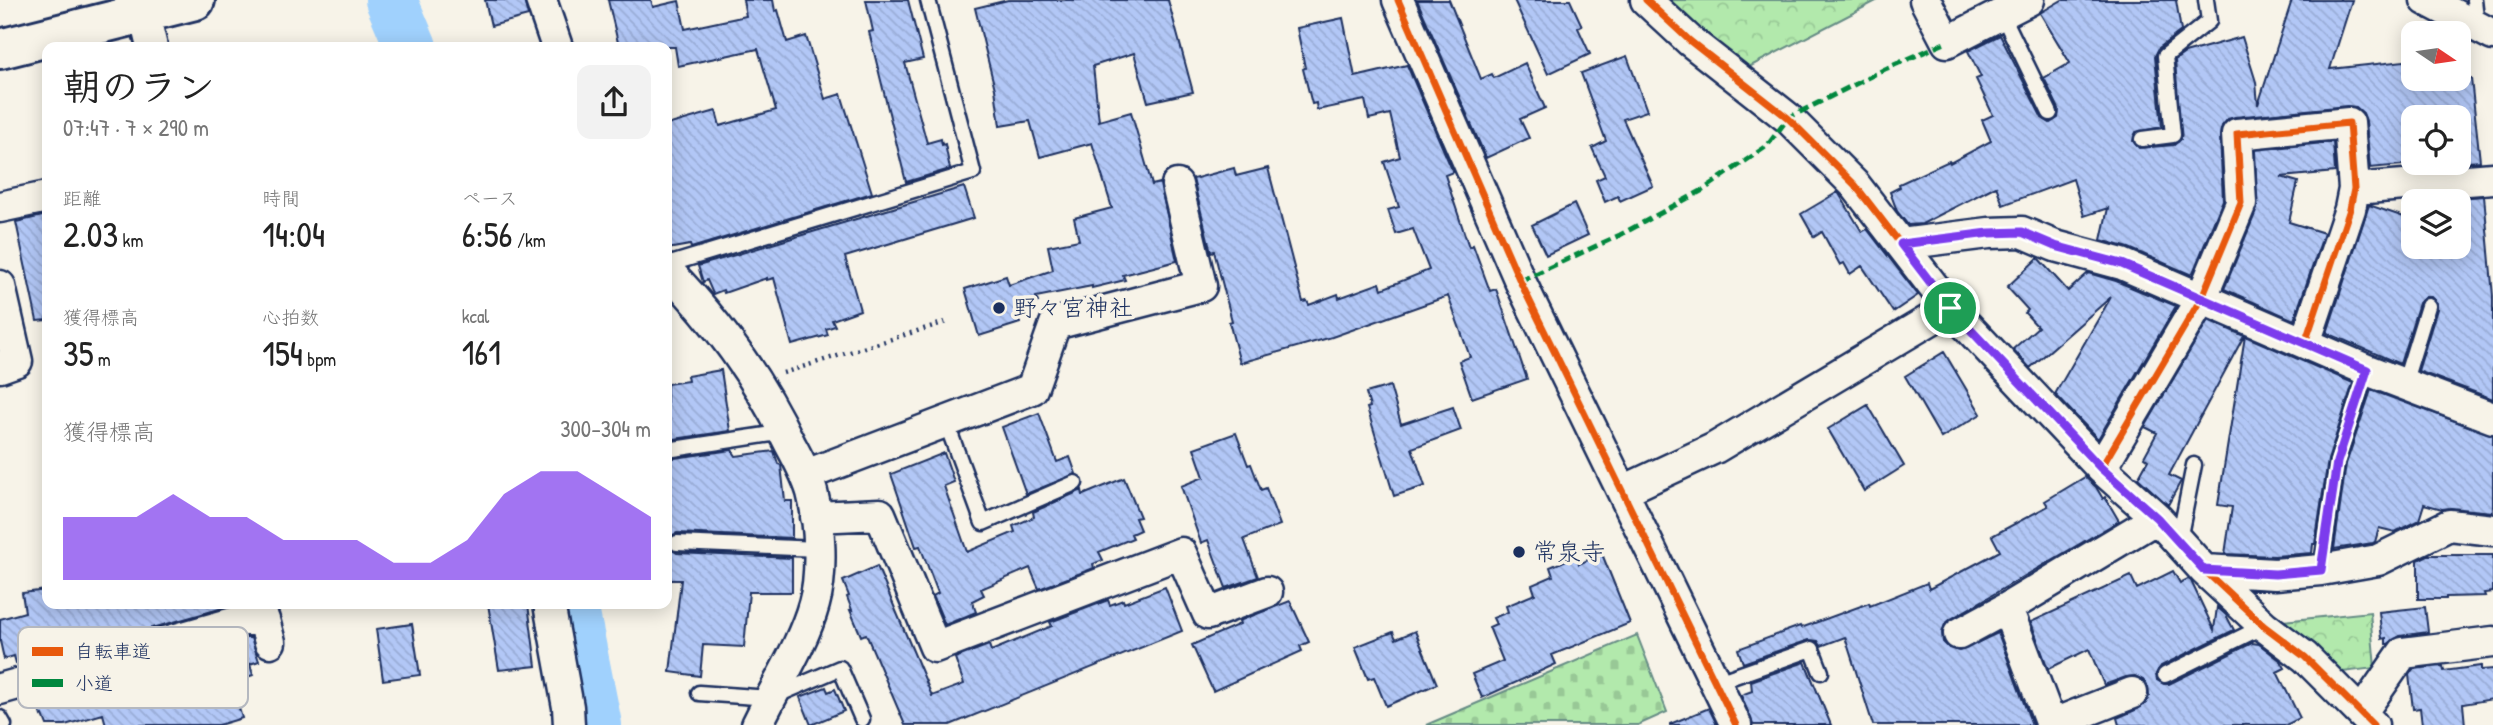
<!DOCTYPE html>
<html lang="ja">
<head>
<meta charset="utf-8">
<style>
  :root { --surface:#fff; --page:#f2f2f2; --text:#222; --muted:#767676; --accent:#7c3aed }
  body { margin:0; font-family:"Patrick Hand","Klee One",sans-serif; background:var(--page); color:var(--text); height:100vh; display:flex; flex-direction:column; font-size:26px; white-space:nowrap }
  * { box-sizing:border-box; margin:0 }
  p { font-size:23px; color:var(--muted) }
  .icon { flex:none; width:38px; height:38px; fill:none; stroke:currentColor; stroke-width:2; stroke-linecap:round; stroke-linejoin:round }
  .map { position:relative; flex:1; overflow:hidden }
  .drawer { position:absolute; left:42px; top:42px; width:630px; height:567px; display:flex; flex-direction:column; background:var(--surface); border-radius:14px; box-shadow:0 4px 18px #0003 }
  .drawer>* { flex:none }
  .needle { width:46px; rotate:103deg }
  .buttons { position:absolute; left:2401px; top:21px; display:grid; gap:14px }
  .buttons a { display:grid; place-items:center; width:70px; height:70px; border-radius:14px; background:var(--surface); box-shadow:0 4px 18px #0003; font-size:35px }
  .pin { position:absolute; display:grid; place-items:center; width:60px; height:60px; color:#fff; margin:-30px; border:4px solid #fff; border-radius:50%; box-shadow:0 2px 7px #0007 }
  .round { display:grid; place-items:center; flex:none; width:74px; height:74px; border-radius:14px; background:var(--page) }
  .head { display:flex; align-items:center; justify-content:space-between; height:119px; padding:0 21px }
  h1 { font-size:38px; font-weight:600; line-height:52px }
  .stats { display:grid; grid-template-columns:repeat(3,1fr); gap:10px; height:119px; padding:7px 21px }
  .stats div { display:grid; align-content:center }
  .stats b { font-size:35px; font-weight:600 }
  .stats small { font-size:19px; font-weight:400 }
  .stats p { font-size:19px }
  .chart { height:196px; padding:14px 21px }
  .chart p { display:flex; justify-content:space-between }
  .chart svg { width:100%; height:126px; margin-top:7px; fill:var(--accent); opacity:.7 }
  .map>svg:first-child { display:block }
</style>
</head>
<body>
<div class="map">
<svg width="2493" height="725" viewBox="0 0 2493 725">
  <defs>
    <pattern id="forest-crowns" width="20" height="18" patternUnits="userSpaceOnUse" patternTransform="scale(1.75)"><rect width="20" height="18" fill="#b2e9ac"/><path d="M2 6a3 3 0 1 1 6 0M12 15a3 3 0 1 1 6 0" fill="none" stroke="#98c896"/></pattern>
    <pattern id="cemetery-stones" width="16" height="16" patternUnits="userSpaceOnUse" patternTransform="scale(1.75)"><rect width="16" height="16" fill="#b2e9ac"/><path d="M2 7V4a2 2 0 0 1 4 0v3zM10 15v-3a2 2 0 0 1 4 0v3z" fill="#98c896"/></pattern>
    <pattern id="building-back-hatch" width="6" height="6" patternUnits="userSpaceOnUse" patternTransform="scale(1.75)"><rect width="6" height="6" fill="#b2c7f6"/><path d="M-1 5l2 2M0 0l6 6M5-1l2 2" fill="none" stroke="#98abd5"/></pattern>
  </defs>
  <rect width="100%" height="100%" fill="#f7f3e8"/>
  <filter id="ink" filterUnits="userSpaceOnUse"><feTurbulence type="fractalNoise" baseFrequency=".0143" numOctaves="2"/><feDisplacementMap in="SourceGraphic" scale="14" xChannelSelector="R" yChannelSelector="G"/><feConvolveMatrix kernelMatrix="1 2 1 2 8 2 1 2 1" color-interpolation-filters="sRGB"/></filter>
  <g filter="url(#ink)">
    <path fill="url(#forest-crowns)" stroke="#668c85" stroke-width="2" d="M1661,0H1878L1747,68Z
      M2370,612L2375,668L2335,673L2281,627L2283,621Z"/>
    <path fill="url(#cemetery-stones)" stroke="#668c85" stroke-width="2" d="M1637,635L1667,712L1638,725H1426Z"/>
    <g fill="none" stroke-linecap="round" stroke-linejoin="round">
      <path stroke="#a0d1fd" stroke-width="52" d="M391,0L411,47
        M572,604L596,725"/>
    </g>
    <path fill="url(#building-back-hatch)" stroke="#1b2f5e" stroke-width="2" d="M485,0H524L528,16L491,26Z
      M608,0H651L653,7L679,1L685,29L746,16L743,0H773L775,11L778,10L787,42L806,36L825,99L841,94L872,193L691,248L690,245L667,249V125L716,111L720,126L776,110L758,49L678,66L675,47H619Z
      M866,0H908L923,59L905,63L927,143L941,139L942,145L945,144L950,169L906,182L869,32L873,31Z
      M1008,0H1168L1193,92L1148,102L1134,53L1093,66L1099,121L1131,112L1152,185L1160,183L1177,261L1123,275L1125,280L1092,288V286L1036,297L1038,302L1027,305L1029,310L1017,314L1020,323L979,336L965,289L1006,276L1009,285L1053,270L1048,246L1079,240L1074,218L1112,208L1092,143L1040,157L1030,121L1000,126L995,89L975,8Z
      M1417,0H1449L1481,79L1492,74L1494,78L1525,63L1545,108L1520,119L1529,138L1486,158Z
      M1514,0H1570L1582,26L1578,28L1590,54L1548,74Z
      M2062,0H2176L2181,31L2159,48L2155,56L2162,127L2136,132L2133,141L2139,148L2174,145L2181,139L2175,60L2185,53L2242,37L2256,82L2258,105L2292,0H2352L2330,69L2413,60V79H2471L2480,161L2414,167V163H2459V112L2413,116V164L2370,168L2366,121L2363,113L2356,107L2347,106L2235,117L2228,119L2222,126L2220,135L2223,200L2192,275L2129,248L2101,240L2108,208L2084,216L2073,179L2003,205L1996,186L1922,224L1908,225L1897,211L1890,192L1900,187L1899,184L1949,161L1950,163L1991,141L1982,120L1993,115L1976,79L1981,77L1968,51L2000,35L2042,118L2050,123L2058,118L2059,109L2044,78L2070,63L2040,13Z
      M1343,18L1355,77L1407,65L1453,172L1445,175L1469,247L1473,245L1490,291L1496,289L1527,379L1472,398L1459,361L1470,357L1448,296L1332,337L1240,363L1229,322L1232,321L1214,251L1211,252L1193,179L1234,168L1236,176L1268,168L1303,302L1307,301L1309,305L1338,294L1339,298L1380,283L1382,289L1429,270L1413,229L1396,234L1388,210L1399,207L1384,162L1400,157L1390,114L1369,119L1365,100L1317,110L1316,103L1312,104L1303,69L1305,68L1297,28Z
      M1627,56L1647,111L1623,119L1653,186L1620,201L1618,196L1605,202L1596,180L1605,176L1592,148L1606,141L1581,73Z
      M2333,142L2335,172L2281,177L2298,182L2289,222L2324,233L2294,320L2224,289L2257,209L2255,150Z
      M964,187L974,218L845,257L860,310L832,320L835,326L826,329L828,335L792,345L774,278L767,280V278L724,293L723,290L713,294L707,280L703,282L698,266Z
      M1838,192L1862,232L1867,229L1918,295L1893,312L1862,266L1850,274L1844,263L1840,265L1822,232L1814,237L1801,214Z
      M2484,196L2493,296V399L2418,371L2437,309V303L2431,297H2425L2419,303L2400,364L2327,333L2369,205L2413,220V247H2459V201H2421Z
      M1574,204L1588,235L1546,255L1532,225Z
      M47,215V320L37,321L16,222Z
      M2038,258L2068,291L2088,273L2116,281L2176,306L2098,439L2055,394L2111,297L2030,368L2013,349L2038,327L2025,313L2028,310L2007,287Z
      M2208,320L2244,336L2169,475L2181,481L2168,505L2138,478L2148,460L2144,457L2157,433L2145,427Z
      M2245,336L2353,383L2328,460L2315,544H2313L2312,553L2275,556L2225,554L2232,507L2218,505Z
      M1944,352L1981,414L1941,438L1905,376Z
      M721,370L730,431L667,440V384L688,381L687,376Z
      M1390,386L1401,424L1453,407L1461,430L1412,448L1425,486L1394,496L1367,408L1370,407L1366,393Z
      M2371,390L2493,435V512L2451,508L2442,509L2424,504L2419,520L2395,532L2379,528L2375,542L2373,543L2334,549L2346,464Z
      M1868,405L1904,466L1864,491L1828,429Z
      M1039,413L1057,462L1070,457L1076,474L1026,494L1002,427Z
      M1236,433L1248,465L1251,464L1261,490L1266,488L1280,525L1244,539L1258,577L1226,588L1208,540L1201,543L1181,486L1204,477L1194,448Z
      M732,450L736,456L774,451L778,464L781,465L785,501H792V538L677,533L669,537L668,547L677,553L792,558V592H749L744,647L703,645L700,676L670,672L681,580H667V459Z
      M944,453L954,482L944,486L967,552L1015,532L1013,526L1034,517L1033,512L1082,490L1083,495L1124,478L1140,517L1135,518L1140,530L1131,534L1133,538L1099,552L1103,560L1093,564L1094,568L1039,589L1030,568L981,589L984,595L972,601L976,612L945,625L933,596L938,593L920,546L916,547L891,474Z
      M2085,477L2096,487L2103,499L2105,497L2119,521L1951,619L1945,624L1942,633L1943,642L1949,648L1959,651L1998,633L2032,725H1873L1845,637L1821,646L1818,641L1809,640L1743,663L1738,649L1800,626L1801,628L1869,603L1870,606L1927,583L1929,589L2000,551L1992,536L2048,506L2045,501Z
      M1602,554L1630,623L1552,655L1556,664L1482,698L1472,674L1503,661L1489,627L1496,624L1493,618L1508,612L1506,606L1535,594L1532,585L1553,576L1550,567L1576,556L1579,564Z
      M2428,555H2493V592L2484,593L2485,596L2446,597V599H2418V560Z
      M877,566L932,696L964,684L955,658L989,645L991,651L1052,626L1050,622L1053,621L1108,600L1110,605L1123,600L1124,603L1165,587L1182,631L950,725H905L866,634L861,636L850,610H852L847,597L849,596L843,581Z
      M2173,571L2180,583L2188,579L2191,581L2214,630L2217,607L2226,615L2234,630L2161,666L2156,674L2157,680L2164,684H2169L2252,643L2259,644L2281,661L2285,668L2277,672L2300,718L2286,725H2119L2117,718L2138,709L2146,703L2149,696L2148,687L2143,680L2135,676L2126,677L2104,685L2089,649L2048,669L2031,622L2131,576L2137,589Z
      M47,590V604H237L26,664L25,661L16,663L14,656L4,659L0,641V619L25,612L22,593Z
      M1290,601L1309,642L1300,646L1302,651L1213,691L1192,645L1240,624L1239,621Z
      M488,604H528L536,666L499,670Z
      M2425,607L2428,632L2400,636L2388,644H2386V638L2382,639L2379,612Z
      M412,624L420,675L383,680L376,629Z
      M1415,631L1437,684L1386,706L1374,677L1368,679L1355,647L1393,632L1396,639Z
      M246,638H251L259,661L250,664L253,675L231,682L242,718L219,725H106L103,714L65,725H47L43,715L41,716L35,697Z
      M1805,662L1831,725H1753L1741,695L1752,691L1751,681Z
      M2443,666L2444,671L2481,666V670L2493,669V699L2463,704L2465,725H2422L2420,708L2413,709L2409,675L2413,669Z
      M826,687L828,692L835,689L844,711L811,725L800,697Z
      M1709,708L1717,725H1670V724Z"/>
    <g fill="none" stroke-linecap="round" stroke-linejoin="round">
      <defs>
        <path id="lane" d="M2474,0L2477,26
          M2002,14L2050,113
          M2142,139L2173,135L2165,56L2209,21L2206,0
          M667,265L973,172L928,0
          M2404,384L2428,306
          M946,422L983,523L1075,483
          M667,450L785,432
          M2179,540L2194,465
          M677,543L818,549
          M2321,570L2337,462L2367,370
          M2165,675L2264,626
          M1715,683L1812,649L1821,672
          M699,693L770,698L840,668L862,719
          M0,718L4,725"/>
        <path id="street" d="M541,0L557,47
          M1398,0L1520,281L1736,725
          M1646,0L1690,41L1788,118L1855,185L1950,308L2101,468L2157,518L2204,570L2264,626L2305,657L2373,725
          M1925,0L1947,42L2029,0
          M2426,0L2493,35
          M144,14L152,47
          M2354,189L2493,178
          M0,207L47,197
          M1901,244L1989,233L2022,232L2055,246L2122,264L2367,370L2493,418
          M667,270C717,321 759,379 790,444C798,459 807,475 812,492C820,523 823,573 814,604C803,644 775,687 757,725
          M0,286L17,361L0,367
          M2101,468L2202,297L2241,203L2237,134L2349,123L2354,189L2350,209L2305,343
          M806,475L1032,389L1055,324L1201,286L1177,185
          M1623,491L1715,448L1950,308
          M816,517L880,514L935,647L1181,553L1208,614L1267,592
          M2204,570L2275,574L2321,570L2378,560L2449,525L2493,530
          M549,604L568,707L569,725
          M2007,608L2051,725L2132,693
          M1959,634L2007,608L2157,518
          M0,689L244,620H264L270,642
          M2362,712L2403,653L2493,642"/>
        <path id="primary" d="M0,49L195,0"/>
      </defs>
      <use href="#lane" stroke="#1b2f5e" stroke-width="19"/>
      <use href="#street" stroke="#1b2f5e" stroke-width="35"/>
      <use href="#primary" stroke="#1b2f5e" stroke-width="44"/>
      <path stroke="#1b2f5e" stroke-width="4.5" stroke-dasharray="2 5" stroke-linecap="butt" d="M783,373L946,322"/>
      <use href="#lane" stroke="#f7f3e8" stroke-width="14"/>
      <use href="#street" stroke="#f7f3e8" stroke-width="30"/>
      <use href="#primary" stroke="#f7f3e8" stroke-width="38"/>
      <path stroke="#00873e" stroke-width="5" stroke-dasharray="10 5" stroke-linecap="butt" d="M1520,281L1620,235L1703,190L1767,146L1788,118L1885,69L1947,42"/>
      <defs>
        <path id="cycleway" d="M1398,0L1520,281L1736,725
          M1646,0L1690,41L1788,118L1855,185L1950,308L2101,468L2157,518L2204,570L2264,626L2305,657L2373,725
          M2101,468L2202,297L2241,203L2237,134L2349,123L2354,189L2350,209L2305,343"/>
      </defs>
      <use href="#cycleway" stroke="#f7f3e8" stroke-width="11"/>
      <use href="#cycleway" stroke="#e8590c" stroke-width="7"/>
    </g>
  </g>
  <g fill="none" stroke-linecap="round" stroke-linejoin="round" filter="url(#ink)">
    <defs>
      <path id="route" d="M2022,232L2055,246L2122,264L2367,370L2337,462L2321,570L2275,574L2204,570L2157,518L2101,468L1950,308L1901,244L1989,233Z"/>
    </defs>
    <use href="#route" stroke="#fff" stroke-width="14"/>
    <use href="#route" stroke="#7c3aed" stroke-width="9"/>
  </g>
  <g fill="#1b2f5e" stroke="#f7f3e8" stroke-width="2.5">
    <circle cx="999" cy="308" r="7"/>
    <circle cx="1519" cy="552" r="7"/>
  </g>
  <g text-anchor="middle" stroke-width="7" stroke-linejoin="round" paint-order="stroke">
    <g font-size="24" fill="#1b2f5e" stroke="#f7f3e8" text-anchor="start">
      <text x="1013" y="316">野々宮神社</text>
      <text x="1533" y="560">常泉寺</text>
    </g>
  </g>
  <rect x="18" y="627" width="230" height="81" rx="10" fill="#f7f3e8" stroke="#b5b8bf" stroke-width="2"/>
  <rect x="32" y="647" width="31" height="9" fill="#e8590c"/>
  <rect x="32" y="679" width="31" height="8" fill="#00873e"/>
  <g font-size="19" fill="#1b2f5e">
    <text x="75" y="658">自転車道</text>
    <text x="75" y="690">小道</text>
  </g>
</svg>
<div class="buttons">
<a><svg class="needle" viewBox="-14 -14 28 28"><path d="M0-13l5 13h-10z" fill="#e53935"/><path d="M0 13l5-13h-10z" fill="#767676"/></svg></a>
<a><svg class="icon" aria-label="locate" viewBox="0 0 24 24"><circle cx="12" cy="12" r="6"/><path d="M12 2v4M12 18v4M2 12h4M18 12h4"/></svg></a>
<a><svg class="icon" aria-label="layers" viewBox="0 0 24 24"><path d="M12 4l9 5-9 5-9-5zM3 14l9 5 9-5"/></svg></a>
</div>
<div class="pin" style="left:1950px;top:308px;background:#1e9e55"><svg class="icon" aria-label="arrive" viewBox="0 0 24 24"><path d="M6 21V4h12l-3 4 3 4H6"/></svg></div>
<section class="drawer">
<div class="head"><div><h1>朝のラン</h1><p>07:47 · 7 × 290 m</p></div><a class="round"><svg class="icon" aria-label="share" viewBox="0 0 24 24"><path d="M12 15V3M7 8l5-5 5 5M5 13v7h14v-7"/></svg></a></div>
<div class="stats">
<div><p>距離</p><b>2.03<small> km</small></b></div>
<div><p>時間</p><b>14:04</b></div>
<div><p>ペース</p><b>6:56<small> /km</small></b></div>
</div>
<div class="stats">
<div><p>獲得標高</p><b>35<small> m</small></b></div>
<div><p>心拍数</p><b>154<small> bpm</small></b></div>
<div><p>kcal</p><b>161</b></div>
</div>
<div class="chart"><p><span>獲得標高</span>300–304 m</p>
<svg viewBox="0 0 160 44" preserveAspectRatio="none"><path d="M0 44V22L10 22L20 22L30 14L40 22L50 22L60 30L70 30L80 30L90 38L100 38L110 30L120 14L130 6L140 6L150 14L160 22V44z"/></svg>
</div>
</section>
</div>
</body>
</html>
